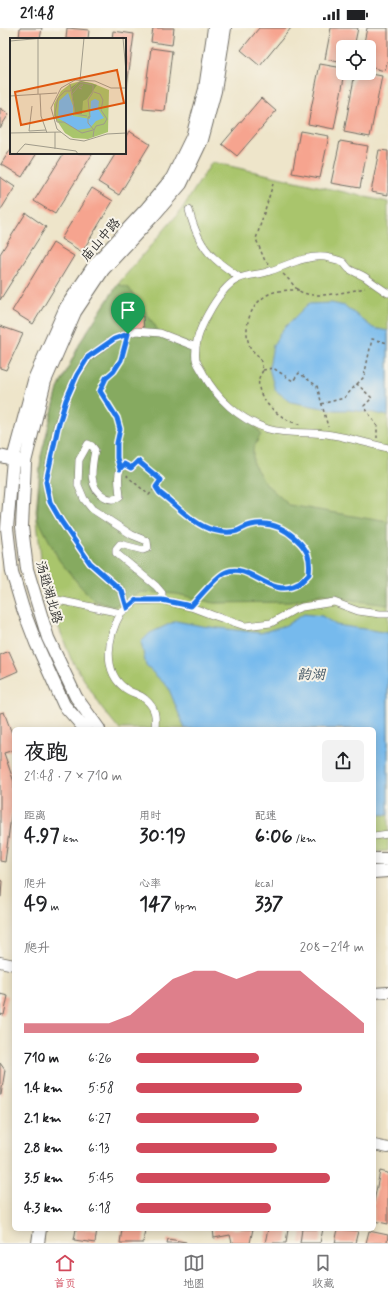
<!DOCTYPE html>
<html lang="zh">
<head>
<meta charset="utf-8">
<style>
  :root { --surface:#fff; --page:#f2f2f2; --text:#202124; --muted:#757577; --line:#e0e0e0; --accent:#d1495b }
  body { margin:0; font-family:Mynerve,"LXGW WenKai TC",sans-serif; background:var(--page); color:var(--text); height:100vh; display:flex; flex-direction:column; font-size:15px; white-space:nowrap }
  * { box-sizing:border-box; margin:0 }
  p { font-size:13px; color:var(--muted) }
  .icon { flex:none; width:22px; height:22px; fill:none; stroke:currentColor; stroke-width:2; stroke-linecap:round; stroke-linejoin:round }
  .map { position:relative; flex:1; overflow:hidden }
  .details { position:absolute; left:12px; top:699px; width:364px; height:504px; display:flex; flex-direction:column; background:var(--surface); border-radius:6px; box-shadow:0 2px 10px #0003 }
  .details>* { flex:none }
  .controls { position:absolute; left:336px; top:12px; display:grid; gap:8px }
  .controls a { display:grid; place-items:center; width:40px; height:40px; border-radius:6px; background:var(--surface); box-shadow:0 2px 10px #0003; font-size:20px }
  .pin { position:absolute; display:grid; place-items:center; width:34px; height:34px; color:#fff; margin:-41px -17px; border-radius:50% 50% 50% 0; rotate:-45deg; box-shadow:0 0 4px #0007 }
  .pin .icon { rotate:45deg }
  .round { display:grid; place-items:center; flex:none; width:42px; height:42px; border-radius:6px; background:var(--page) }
  .headline { display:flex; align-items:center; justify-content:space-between; height:68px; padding:0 12px }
  h1 { font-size:22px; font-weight:700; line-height:30px }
  .metrics { display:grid; grid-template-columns:repeat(3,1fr); gap:6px; height:68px; padding:4px 12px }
  .metrics div { display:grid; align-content:center }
  .metrics b { font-size:20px; font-weight:700 }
  .metrics small { font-size:11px; font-weight:400 }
  .metrics p { font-size:11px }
  .chart { height:112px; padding:8px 12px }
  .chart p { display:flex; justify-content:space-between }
  .chart svg { width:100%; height:72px; margin-top:4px; fill:var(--accent); opacity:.7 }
  ul { padding:0 12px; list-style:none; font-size:13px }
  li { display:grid; grid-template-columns:64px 48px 1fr; align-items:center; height:30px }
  li i { height:10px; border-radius:5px; background:var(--accent) }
  .status { display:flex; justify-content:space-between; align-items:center; height:28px; padding:0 20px; background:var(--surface); direction:ltr }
  .status svg { height:11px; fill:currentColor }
  .dock { display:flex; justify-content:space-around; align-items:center; height:56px; border-top:1px solid var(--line); background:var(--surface); font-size:11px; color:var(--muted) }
  .dock a { display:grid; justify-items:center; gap:2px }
  .dock .on { color:var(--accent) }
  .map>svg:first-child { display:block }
</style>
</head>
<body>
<div class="status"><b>21:48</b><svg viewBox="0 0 49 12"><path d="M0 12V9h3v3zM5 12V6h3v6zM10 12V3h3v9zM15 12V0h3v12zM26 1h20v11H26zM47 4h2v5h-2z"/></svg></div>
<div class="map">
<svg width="388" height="1215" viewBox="0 0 388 1215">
  <rect width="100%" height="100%" fill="#f7f3e8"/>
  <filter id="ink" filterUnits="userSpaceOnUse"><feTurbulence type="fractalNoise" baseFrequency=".025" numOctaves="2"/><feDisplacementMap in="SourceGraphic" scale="8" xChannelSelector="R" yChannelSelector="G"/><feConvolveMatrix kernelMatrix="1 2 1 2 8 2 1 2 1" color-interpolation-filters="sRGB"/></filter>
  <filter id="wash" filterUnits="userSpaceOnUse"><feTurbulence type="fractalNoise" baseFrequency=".012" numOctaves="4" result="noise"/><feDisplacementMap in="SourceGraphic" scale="16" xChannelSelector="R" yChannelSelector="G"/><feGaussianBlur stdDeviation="0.9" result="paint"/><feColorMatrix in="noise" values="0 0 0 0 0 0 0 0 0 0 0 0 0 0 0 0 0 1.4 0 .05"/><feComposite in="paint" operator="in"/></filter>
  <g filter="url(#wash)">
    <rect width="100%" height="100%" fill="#eee5ca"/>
    <path fill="#a9c56c" stroke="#6a784c" d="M212,134L388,174V823L374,824V701H119L102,680L71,631L44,561L36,483L41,428L58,361L81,313L118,256L182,181Z"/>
    <path fill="#86aa60" stroke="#586a46" d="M118,256L129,260L160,305L196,319V332L212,361L251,393L261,406L253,421V436L266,456L289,477L388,494V577L358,573L322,566L290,574L214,575L177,566L141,564L113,579L94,572L81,559L59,532L37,489L41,428L58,361L81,313Z"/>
    <path fill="#76baed" stroke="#50728c" d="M331,275L345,278L373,300L388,303V388L375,385L349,382H334L291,374L275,362L269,340L273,317L283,301L308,276Z
      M304,586L322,588L336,597L371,602L388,605V787L374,786V701H185L168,659L146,638L141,614L150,605L176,593L202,598L261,605L286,597Z"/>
    <g id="blocks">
      <path fill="#f6a48f" d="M20,0H42L40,11H19Z
        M67,0L89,2L88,11H66Z
        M153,0H174L172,17L151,14Z
        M259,0H291L260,38L241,22Z
        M331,0H358L354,19H343V35L325,31Z
        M367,0H388V30L385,43L369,39V19H363Z
        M113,3L134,6L126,66H125V11H112Z
        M151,20L172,23L165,83L143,81Z
        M320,36L343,40V45H345L334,101L308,96Z
        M355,45H366L382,48L370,109L344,104Z
        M261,70L276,83L237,128L222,116Z
        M0,80L9,86L0,100Z
        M129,103L150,116L119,167L98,154L116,125H125V110Z
        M300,103L329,108L320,150L292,145Z
        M340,113L368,118L360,160L331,155Z
        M11,121V125H37L22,149L1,136Z
        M379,122L388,123V167L371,164Z
        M64,125H93L55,186L34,173Z
        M0,149L15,159L0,183Z
        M92,160L113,173L82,224L61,211Z
        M26,185L46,199L0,272V226Z
        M53,215L74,228L33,296L12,283Z
        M143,288L144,302L128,303L127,290Z
        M0,298L23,306L6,342L0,340Z
        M9,623L18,643L0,651V627Z
        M4,684L14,711V722L4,725L14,754V766L5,834L0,833V685Z
        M0,852L2,853L1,869H0Z
        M0,966L8,968L4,987L0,986Z
        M0,1035L5,1042L1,1067H0Z
        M380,1143L388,1145V1196L374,1193V1174Z
        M76,1201H97L95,1215L74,1212Z
        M122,1201H145L143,1215H120Z
        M213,1201H253L250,1215H232L230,1207L214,1210Z
        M268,1201H288L286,1215H265Z
        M302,1201H323L320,1215H300Z
        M338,1201L358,1203L355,1215H335Z
        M369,1203L388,1207L387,1215H366Z
        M168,1211L186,1214V1215H167Z"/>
    </g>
  </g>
  <g filter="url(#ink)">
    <use href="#blocks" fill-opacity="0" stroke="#6f6c63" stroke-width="1"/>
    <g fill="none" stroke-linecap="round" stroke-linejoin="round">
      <defs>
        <path id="pedestrian" d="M189,182C193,198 200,217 213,229C221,237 231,243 240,250
          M196,319C198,299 221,257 240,250C250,246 260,247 270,243C288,237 306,227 325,229C330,230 339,232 343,234C345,236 347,239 349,241C354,244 360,246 365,249C373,255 380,260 388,265
          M131,440L123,436C116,445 119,457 120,468C115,472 110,472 105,469C87,460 92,439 95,422L92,418L88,416L79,432L78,457L84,471L92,481L118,498L132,507L147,513L148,520L143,522L120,516L116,521V525L156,558L162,565V572
          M48,570L121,585L136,573L162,572L191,579L212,587L245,598L271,595L294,582L302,579L334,574L358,583L380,586H388
          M127,580L122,563L90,535L61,493L50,474L46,454L57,399L66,372L77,347L89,329L114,311L136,303L160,305L196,319C196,323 195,327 196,331C197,336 201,341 203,345C216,370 240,392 268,401C289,407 311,403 332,407C351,410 369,416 388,420
          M121,585C108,607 101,644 126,661C131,665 140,666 145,671C156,680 156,688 155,701
          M374,808L388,806"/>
        <path id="minor" d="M0,934L14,937
          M374,965L388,964
          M374,1117L388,1120"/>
        <path id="tertiary" d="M0,428L25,434L22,499L27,541L48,610L76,669L99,701
          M25,434L45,353L75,284L103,242L154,187L181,156L202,112L215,63L225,0
          M85,701L64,677L36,615L23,581L12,544L7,500L13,431L35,349L66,279L95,236L147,180L172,150L192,109L205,61L214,0
          M374,831H388
          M374,844L388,843
          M38,1215L40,1201"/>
      </defs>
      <use href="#pedestrian" stroke="#6f6c63" stroke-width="8"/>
      <use href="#minor" stroke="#6f6c63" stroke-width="12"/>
      <use href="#tertiary" stroke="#6f6c63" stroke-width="14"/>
      <path stroke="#6f6c63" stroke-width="1.5" stroke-dasharray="3 3" stroke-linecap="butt" d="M269,236L265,233L256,211L273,156
        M283,246C289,251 293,257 298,262C311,273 350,263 365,260
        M299,262C290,262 279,262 271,265C250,274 241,301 251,321C253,324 256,325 258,328C261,331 262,338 263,342C262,345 259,348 259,351C256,368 272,383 286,391C290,394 296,395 301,397
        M263,342L273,340L293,353L299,345L317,358L328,399
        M357,356L364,349L372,311L388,315
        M321,376L344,370L357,356L372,370L364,378L377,398V410
        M117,431C116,420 119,413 120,402C121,389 107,374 100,363L106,350L114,343L121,332L125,316
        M136,435L138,433L161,452L156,459L160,465C175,476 195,498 213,502C220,504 230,505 237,503C242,501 246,498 251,497C269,493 283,499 296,511C308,522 311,530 309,546C306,549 302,554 298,557C270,572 248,533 225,544C215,549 203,564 196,572
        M128,447L127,448L149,467L156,459"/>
      <use href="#pedestrian" stroke="#fff" stroke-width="7"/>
      <use href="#minor" stroke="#fff" stroke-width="10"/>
      <use href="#tertiary" stroke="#fff" stroke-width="12"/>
    </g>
  </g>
  <g fill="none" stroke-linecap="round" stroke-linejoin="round" filter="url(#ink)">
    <defs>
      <path id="route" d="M128,306L121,332L114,343L106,350L100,363L117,390L120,401L117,415V430L120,441L124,436L131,440L138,433L161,452L156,459L160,465C175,476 195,498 213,502C220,504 230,505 237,503C242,501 246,498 251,497C269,493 283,499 296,511C308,522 311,530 309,546C306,549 302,554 298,556C271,572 250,534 226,544C217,547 198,571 191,578L162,572H136L127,580L122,563L90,535L61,493L50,474L46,454L58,399L66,372L77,347L88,329L114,311Z"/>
    </defs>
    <use href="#route" stroke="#fff" stroke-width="8"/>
    <use href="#route" stroke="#1a73e8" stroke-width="5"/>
  </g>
  <g text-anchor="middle" stroke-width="4" stroke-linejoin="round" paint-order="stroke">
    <g font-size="13" fill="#2b2b2b" stroke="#f7f3e8">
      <text transform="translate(100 211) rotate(-49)" y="5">庙山中路</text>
      <text transform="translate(50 564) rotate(74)" y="5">汤逊湖北路</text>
    </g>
    <g font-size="14" font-style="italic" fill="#425665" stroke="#f7f3e8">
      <text x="311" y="651">韵湖</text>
    </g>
  </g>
  <g transform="translate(10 10)">
    <rect width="116" height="116" fill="#eee5ca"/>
    <path d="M71,43L82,45L99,52L98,94L78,101L63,100L55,95L44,78V66L51,53L60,46Z" fill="#a9c56c"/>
    <path d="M71,43L87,47L77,61L73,63L72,76H69L65,75L61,49Z" fill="#86aa60"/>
    <path d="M58,55L63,68V78L80,81L81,63L85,61L89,63L88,71L94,80L86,83L80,90L67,92L48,80L49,63Z" fill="#76baed"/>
    <path fill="none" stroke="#a09b8a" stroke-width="1" d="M113,0L116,34M0,3L34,0M70,42L74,0M60,46L65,76L77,78M116,50H101L85,43L65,42L51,50L41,70L47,91L60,101L74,103L97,96L116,95M60,53H55L48,60L45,75L47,84H54L72,95L83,92M60,53L69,44L83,47V54L78,62L80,79L78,80L79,78M28,56V1M30,56L31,78L36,92M62,56L70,47H73L69,50L72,51M0,58L47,55M22,68L19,93L36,92L37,95M78,80V85L84,92L83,99M84,92L86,88L94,86L97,81L91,72L93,62L90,56L84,54M0,95L51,94M45,111V94M6,116L15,106L66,113L68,116"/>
    <path fill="#df570e" fill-opacity="0.15" stroke="#df570e" stroke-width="2" d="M107,32L114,65L11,87L5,54Z"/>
    <rect width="116" height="116" fill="none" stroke="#2b2b2b" stroke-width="2"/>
  </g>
</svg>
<div class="controls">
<a><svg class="icon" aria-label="locate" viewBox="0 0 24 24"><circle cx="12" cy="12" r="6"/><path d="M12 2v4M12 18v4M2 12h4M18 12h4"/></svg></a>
</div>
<div class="pin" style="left:128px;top:306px;background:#1e9e55"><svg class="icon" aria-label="arrive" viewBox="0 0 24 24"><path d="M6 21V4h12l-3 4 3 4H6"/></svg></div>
<section class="details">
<div class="headline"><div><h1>夜跑</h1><p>21:48 · 7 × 710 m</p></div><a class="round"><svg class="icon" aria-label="share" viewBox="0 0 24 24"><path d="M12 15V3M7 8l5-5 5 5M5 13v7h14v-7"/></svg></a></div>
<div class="metrics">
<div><p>距离</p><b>4.97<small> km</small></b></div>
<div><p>用时</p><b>30:19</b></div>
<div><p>配速</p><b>6:06<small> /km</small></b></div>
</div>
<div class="metrics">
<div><p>爬升</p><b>49<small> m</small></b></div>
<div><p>心率</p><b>147<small> bpm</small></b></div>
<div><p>kcal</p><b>337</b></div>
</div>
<div class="chart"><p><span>爬升</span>208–214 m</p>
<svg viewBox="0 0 160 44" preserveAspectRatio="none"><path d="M0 44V38L10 38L20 38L30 38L40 38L50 33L60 22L70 11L80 6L90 6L100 11L110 6L120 6L130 6L140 17L150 27L160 38V44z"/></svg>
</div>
<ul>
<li><b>710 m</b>6:26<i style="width:54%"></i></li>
<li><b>1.4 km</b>5:58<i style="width:73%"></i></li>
<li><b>2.1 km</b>6:27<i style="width:54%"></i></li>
<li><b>2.8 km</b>6:13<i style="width:62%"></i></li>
<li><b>3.5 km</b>5:45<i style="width:85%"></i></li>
<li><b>4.3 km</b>6:18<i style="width:59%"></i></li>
</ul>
</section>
</div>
<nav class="dock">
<a class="on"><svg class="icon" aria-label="home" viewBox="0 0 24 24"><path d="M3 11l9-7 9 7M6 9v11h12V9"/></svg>首页</a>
<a><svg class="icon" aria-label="map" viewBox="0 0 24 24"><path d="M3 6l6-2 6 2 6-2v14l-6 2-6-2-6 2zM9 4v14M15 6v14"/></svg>地图</a>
<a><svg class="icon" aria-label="saved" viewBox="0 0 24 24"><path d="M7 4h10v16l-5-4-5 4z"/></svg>收藏</a>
</nav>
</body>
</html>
